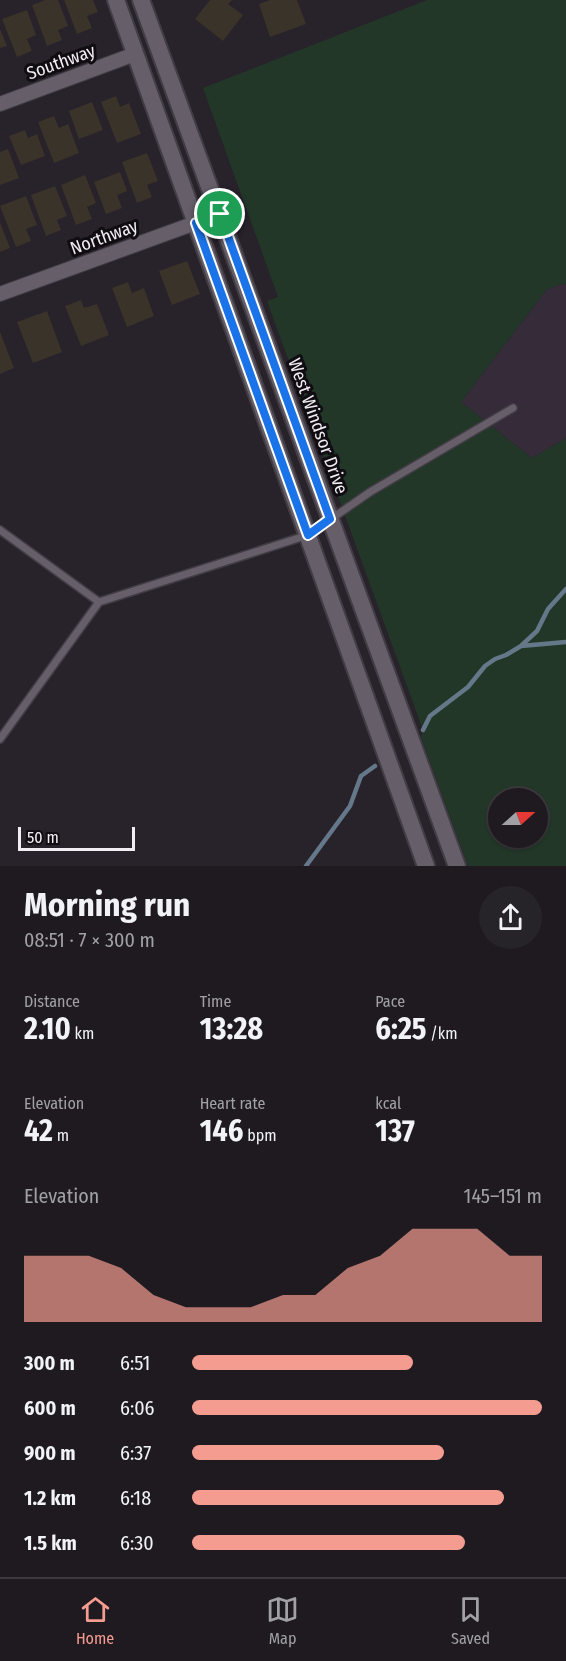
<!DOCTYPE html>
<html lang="en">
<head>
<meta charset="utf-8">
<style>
  :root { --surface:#1e1a20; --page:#262329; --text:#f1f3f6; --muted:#a1a1a5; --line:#3c383e; --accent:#f59c91 }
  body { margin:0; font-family:"Fira Sans Condensed",sans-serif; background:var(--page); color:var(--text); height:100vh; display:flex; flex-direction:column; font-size:22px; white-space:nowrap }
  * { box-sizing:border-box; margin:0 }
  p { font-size:20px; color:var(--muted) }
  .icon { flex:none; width:33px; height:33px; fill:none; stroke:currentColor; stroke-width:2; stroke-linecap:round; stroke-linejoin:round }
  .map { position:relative; height:866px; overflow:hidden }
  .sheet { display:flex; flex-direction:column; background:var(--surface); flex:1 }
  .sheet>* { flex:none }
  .needle { width:39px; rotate:69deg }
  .controls { position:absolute; left:488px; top:788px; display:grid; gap:12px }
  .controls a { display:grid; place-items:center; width:60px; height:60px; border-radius:50%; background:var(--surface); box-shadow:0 2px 4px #0004,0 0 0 2px var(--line); font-size:30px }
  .scale { position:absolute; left:18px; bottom:15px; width:117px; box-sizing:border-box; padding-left:6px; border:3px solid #f1edf3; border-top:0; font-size:16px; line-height:21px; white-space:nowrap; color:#f1edf3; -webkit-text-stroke:4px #0f0d11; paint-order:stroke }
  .pin { position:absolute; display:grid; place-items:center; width:51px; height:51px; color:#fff; margin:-26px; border:3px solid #fff; border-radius:50%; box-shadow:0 2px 6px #0007 }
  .round { display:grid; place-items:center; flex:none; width:63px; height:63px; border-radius:32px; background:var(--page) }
  .head { display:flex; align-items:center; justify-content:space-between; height:102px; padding:0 24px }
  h1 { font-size:33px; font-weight:700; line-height:45px }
  .figures { display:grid; grid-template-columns:repeat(3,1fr); gap:9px; height:102px; padding:6px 24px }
  .figures div { display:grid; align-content:center }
  .figures b { font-size:30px; font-weight:700 }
  .figures small { font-size:16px; font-weight:400 }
  .figures p { font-size:16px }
  .chart { height:168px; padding:12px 24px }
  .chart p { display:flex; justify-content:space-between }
  .chart svg { width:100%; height:108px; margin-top:6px; fill:var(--accent); opacity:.7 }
  ul { padding:0 24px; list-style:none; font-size:20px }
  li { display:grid; grid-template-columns:96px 72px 1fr; align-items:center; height:45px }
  li i { height:15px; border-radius:8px; background:var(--accent) }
  .tabs { display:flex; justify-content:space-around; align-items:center; height:84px; border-top:2px solid var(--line); background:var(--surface); font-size:16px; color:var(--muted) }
  .tabs a { display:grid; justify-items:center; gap:3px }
  .tabs .selected { color:var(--accent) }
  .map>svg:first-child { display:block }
</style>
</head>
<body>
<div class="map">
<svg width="566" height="866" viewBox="0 0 566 866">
  <rect width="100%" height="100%" fill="#28222b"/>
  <path fill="#352b39" d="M566,283V438L532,458L461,402L547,289Z"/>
  <path fill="#223728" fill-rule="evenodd" d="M427,0H566V283L547,289L461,402L532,458L566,438V866H468L421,737L423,730L267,301L278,297L203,88ZM498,798H537V837H498Z"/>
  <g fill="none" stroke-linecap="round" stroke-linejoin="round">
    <path stroke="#657889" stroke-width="4.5" d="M522,645L537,631L548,609L566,589
      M423,730L430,716L468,687L485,666L495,659L506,655L521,646L566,642
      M306,866L350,806L361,776L375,766"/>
  </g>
  <path fill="#3a3329" d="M45,0H58L68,26L58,30L62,40L47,46L32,5Z
    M64,0H93L98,12L87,16L92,28L77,34Z
    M210,0H232L228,4L243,15L223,41L195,19Z
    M270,0H297L306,24L270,37L259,4Z
    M27,10L36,35L27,39L32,51L17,57L2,19Z
    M0,29L7,46L0,48Z
    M116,96L120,107L129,103L141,134L117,143L101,102Z
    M92,102L103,130L79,139L69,111Z
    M54,116L59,128L68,124L79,153L54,163L38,122Z
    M25,130L28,138L37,134L45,156L21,165L9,136Z
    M8,149L19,178L0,185V152Z
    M147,153L158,181L147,185L152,197L137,203L122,162Z
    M120,172L127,191L117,195L122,208L106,214L94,182Z
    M85,175L96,203L87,207L92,219L76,225L61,185Z
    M55,186L67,216L57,220L61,230L46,236L31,195Z
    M26,196L37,225L26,229L31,241L16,247L0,206Z
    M0,222L10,248L0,252Z
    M187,261L200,294L172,305L159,271Z
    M128,282L132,293L144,288L154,316L127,327L112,288Z
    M81,300L84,308L97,304L109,335L81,346L65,306Z
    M47,311L62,352L33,363L17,322Z
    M0,332L14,368L0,374Z"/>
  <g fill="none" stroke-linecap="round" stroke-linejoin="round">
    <defs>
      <path id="service" d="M0,530L99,602
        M0,739L99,602L308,535L370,492L513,408"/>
      <path id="minor" d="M0,104L135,54
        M0,294L220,214"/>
      <path id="tertiary" d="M116,0L426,866
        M141,0L457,866"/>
    </defs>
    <use href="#service" stroke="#423d45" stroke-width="10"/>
    <use href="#minor" stroke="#423d45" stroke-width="16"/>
    <use href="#tertiary" stroke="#423d45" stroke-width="20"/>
    <use href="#service" stroke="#665f6a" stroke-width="7"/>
    <use href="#minor" stroke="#665f6a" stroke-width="14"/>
    <use href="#tertiary" stroke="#665f6a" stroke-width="16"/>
  </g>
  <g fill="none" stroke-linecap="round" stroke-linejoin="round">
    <defs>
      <path id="route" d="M220,214L330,519L308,535L196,223Z"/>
    </defs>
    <use href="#route" stroke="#fff" stroke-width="12"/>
    <use href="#route" stroke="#1a73e8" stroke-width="8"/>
  </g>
  <g text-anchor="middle" stroke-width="6" stroke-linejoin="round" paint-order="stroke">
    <g font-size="18" fill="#f1edf3" stroke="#0f0d11">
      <text transform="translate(61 62) rotate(-20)" y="6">Southway</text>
      <text transform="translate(104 237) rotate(-20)" y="6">Northway</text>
      <text transform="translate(318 426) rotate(70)" y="6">West Windsor Drive</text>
    </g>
  </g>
</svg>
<div class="controls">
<a><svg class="needle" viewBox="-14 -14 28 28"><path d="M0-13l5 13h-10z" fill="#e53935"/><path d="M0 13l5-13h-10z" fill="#a1a1a5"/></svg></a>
</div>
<div class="scale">50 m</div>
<div class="pin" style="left:220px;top:214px;background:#1e9e55"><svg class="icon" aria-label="arrive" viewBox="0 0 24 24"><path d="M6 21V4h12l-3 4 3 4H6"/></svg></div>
</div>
<section class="sheet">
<div class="head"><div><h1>Morning run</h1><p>08:51 · 7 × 300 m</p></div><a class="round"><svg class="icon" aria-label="share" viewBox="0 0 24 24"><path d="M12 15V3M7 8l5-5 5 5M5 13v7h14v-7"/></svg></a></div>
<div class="figures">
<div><p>Distance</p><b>2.10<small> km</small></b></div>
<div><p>Time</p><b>13:28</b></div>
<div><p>Pace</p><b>6:25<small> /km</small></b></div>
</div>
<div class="figures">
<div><p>Elevation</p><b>42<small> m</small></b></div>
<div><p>Heart rate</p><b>146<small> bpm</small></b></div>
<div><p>kcal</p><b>137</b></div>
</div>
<div class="chart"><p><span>Elevation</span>145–151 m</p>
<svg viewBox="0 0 160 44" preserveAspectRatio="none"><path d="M0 44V17L10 17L20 17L30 22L40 33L50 38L60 38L70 38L80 33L90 33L100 22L110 17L120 6L130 6L140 6L150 17L160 17V44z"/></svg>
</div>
<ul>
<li><b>300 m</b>6:51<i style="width:63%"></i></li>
<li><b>600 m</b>6:06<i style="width:100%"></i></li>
<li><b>900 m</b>6:37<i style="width:72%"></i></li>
<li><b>1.2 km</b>6:18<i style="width:89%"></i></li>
<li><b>1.5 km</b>6:30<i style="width:78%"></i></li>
</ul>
</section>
<nav class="tabs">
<a class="selected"><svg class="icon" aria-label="home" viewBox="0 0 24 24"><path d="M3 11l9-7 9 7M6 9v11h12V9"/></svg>Home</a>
<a><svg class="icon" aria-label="map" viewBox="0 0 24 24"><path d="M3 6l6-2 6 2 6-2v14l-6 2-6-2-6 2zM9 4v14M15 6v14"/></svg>Map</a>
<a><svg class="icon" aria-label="saved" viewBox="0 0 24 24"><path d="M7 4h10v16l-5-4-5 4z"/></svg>Saved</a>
</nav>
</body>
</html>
